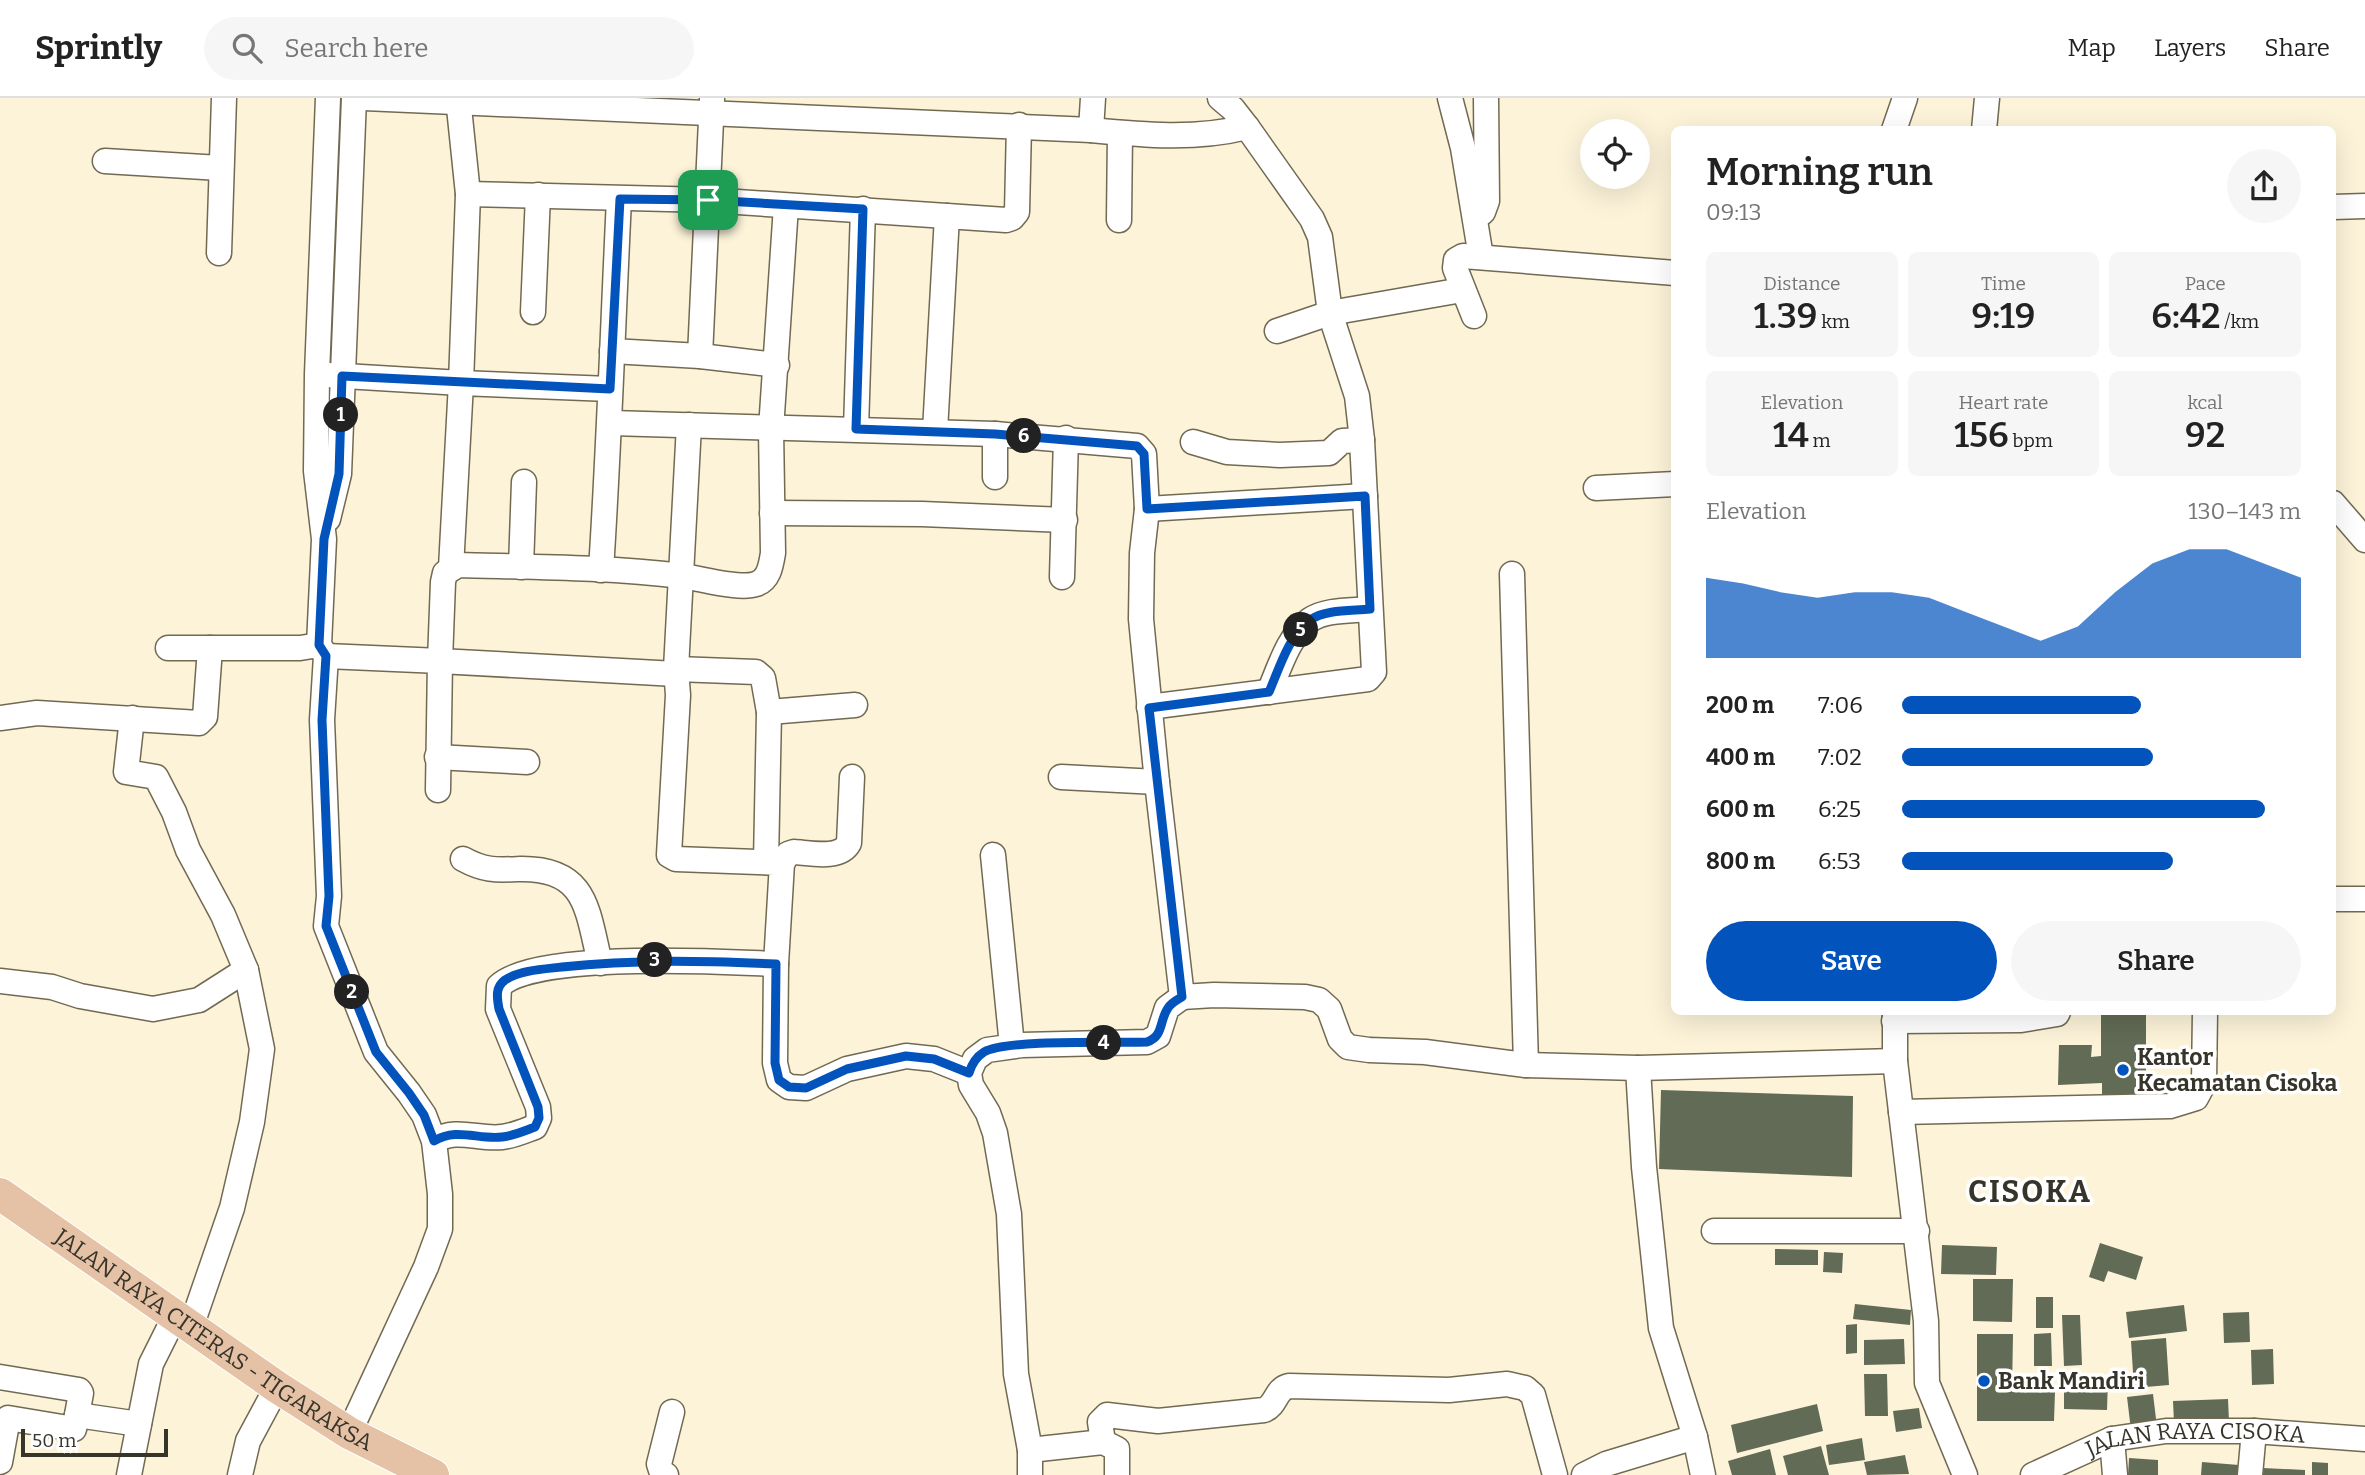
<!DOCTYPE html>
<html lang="en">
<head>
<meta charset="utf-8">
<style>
  :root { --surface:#fff; --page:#f6f6f6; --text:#222; --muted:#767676; --line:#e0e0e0; --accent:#0353bd }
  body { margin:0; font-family:Bitter,serif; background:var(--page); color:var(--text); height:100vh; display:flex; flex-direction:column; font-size:26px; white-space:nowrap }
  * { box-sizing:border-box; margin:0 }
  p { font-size:23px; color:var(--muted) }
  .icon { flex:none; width:38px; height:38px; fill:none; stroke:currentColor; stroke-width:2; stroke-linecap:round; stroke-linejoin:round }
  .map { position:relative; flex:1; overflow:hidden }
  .details { position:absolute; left:1671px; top:28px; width:665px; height:889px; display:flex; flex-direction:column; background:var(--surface); border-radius:10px; box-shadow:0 7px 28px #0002 }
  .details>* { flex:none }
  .buttons { position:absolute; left:1580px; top:21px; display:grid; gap:14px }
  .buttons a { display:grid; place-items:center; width:70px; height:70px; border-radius:50%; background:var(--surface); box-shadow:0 7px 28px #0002; font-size:35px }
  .scale { position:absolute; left:21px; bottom:18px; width:147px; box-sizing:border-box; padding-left:7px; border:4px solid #37342a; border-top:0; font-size:19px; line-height:24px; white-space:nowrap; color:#37342a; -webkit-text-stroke:5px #fff; paint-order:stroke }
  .pin { position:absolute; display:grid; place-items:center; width:60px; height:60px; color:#fff; margin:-30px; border-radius:14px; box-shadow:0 4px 10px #0006 }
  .km { position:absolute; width:35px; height:35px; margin:-18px; border-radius:50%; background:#222; color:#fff; font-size:19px; line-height:35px; text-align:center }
  .round { display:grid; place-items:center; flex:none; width:74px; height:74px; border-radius:37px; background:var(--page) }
  .head { display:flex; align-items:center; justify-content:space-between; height:119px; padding:0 35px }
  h1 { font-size:38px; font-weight:600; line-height:52px }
  .metrics { display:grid; grid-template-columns:repeat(3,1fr); gap:10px; height:119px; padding:7px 35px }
  .metrics div { display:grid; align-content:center; border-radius:10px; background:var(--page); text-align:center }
  .metrics b { font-size:35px; font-weight:600 }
  .metrics small { font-size:19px; font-weight:400 }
  .metrics p { font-size:19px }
  .chart { height:196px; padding:14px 35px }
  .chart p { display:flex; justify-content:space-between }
  .chart svg { width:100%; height:126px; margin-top:7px; fill:var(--accent); opacity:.7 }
  .primary-button { display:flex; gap:14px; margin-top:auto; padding:14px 35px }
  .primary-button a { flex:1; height:80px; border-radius:42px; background:var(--accent); color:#fff; font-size:28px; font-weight:600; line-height:80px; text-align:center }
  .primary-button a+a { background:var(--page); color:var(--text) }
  ul { padding:0 35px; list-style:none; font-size:23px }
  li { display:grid; grid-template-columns:112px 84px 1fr; align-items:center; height:52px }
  li i { height:18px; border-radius:9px; background:var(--accent) }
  header { display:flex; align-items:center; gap:42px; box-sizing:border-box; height:98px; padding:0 35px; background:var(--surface); border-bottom:2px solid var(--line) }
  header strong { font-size:33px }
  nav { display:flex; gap:38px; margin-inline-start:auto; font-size:24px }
  .search { width:490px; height:63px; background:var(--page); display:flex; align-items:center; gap:18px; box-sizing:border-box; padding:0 24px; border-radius:38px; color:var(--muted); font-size:26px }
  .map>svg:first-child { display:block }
</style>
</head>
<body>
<header>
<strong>Sprintly</strong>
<div class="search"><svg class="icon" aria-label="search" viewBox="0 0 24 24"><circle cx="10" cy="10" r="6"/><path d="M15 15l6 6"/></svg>Search here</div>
<nav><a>Map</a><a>Layers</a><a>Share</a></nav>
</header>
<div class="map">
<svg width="2365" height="1377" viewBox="0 0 2365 1377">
  <rect width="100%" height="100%" fill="#fcf3d9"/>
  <path fill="#626b55" d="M2101,914H2146V1006L2102,1008V985L2058,987L2059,947H2092L2091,959L2101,958Z
    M1661,992L1853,998L1852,1079L1659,1071Z
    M2100,1145L2143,1159L2136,1182L2108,1173L2104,1184L2089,1179Z
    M1942,1147L1997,1149L1996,1177L1941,1176Z
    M1775,1151L1818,1152V1167H1775Z
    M1824,1154L1843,1155L1842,1175L1823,1174Z
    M1973,1181H2013L2012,1224L1973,1223Z
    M2036,1199H2053V1230H2036Z
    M1855,1206L1911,1212L1910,1227L1853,1221Z
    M2184,1207L2187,1233L2129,1240L2126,1214Z
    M2249,1214L2250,1244L2224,1245L2223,1215Z
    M2062,1217H2080L2082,1267L2064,1268Z
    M1857,1226V1255L1846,1256V1227Z
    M2051,1235L2052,1268H2034V1236Z
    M1977,1236H2013L2012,1294H2055L2054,1323H1977Z
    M2166,1240L2169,1287L2134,1290L2131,1243Z
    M1904,1241L1905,1266L1864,1267V1242Z
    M2273,1251L2274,1286L2252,1287L2251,1252Z
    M1864,1276H1887L1888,1318H1865Z
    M2064,1278L2108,1279L2107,1312L2064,1311Z
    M2153,1296L2157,1329L2131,1332L2127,1299Z
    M2228,1301L2229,1323L2174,1325L2173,1303Z
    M1817,1306L1823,1333L1737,1355L1731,1327Z
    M1919,1310L1922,1330L1896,1334L1893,1313Z
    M1862,1340L1865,1362L1829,1367L1826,1347Z
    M1821,1348L1829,1377H1788L1783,1358Z
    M1770,1351L1776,1377H1732L1728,1363Z
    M1905,1357L1909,1376L1867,1377L1864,1364Z
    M2129,1360L2158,1362V1377H2128Z
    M2202,1364L2239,1367L2238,1377H2201Z
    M2312,1364L2328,1365V1377H2312Z
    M2263,1370L2305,1372V1377H2263Z"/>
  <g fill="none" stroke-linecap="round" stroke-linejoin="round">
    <defs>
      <g id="minor">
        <path d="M328,0L317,276L316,373L324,441L319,547L326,558L322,622L329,798L326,828L376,954L409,995L424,1017L434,1043L440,1096V1131L426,1169L349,1335"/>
        <path d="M364,0L1091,32L1093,0"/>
        <path d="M1450,0L1463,50L1481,159"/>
        <path d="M1091,32C1143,37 1195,42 1247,29"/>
        <path d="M1894,32L1905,0"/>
        <path d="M1984,32L1987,0"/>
        <path d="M105,63L220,70"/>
        <path d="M468,96L708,102L1006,122L1012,120L1017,114L1019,27"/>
        <path d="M2333,109L2365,108"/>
        <path d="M1475,120L1483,114L1487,103L1486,0"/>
        <path d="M1119,122L1120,35"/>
        <path d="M219,155L224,0"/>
        <path d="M533,214L538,97"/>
        <path d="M1474,218L1455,170L1456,162L1463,158L1675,175"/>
        <path d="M1277,233L1330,215L1462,192"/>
        <path d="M612,253L700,258L777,267"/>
        <path d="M700,258L712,1"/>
        <path d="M328,277L461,285L468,96L458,0"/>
        <path d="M611,325L995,336L1137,348L1144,356L1147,411L1142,455L1141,521L1157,684L1182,899L1214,897L1305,899L1319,902L1329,911L1340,941L1348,949L1369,952L1425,954L1526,967L1638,970L1895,963"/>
        <path d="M689,327L676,571L678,597L669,757L676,761L782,765L776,866L775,965L779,982L789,989L806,990L847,971L906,958L934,961L969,975"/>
        <path d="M856,331L863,111"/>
        <path d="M935,333L947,118"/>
        <path d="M995,336V379"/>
        <path d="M1193,344L1227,354L1280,357L1329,355L1342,343L1362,342"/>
        <path d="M1596,390L1675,386"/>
        <path d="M2333,405L2365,442"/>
        <path d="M1147,411L1365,398"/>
        <path d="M772,415L922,416L1065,422"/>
        <path d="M328,421L339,376L354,0"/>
        <path d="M521,469L524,384"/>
        <path d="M451,470L461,285L610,291"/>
        <path d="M601,472C609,349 613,225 619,101"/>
        <path d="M1512,476L1526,967"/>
        <path d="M1062,479L1066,340"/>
        <path d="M168,550H210"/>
        <path d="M326,558L440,563L438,692"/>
        <path d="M676,571L756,574L763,580L769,614L766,764"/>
        <path d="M676,576L440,563L443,484L445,475L458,467C532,469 608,469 682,478C700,480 739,492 756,486C769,482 771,467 773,455L771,331L786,108"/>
        <path d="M1269,594C1279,571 1289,537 1310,522C1326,511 1352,513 1370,511"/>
        <path d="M1149,609L1368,581L1374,574L1362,342L1357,298L1330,215L1320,139L1312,121L1247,29L1233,11L1220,0"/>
        <path d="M769,614L855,607"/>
        <path d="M0,620L37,615L199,625L205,619L210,550H300L319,547"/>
        <path d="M132,620L126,674L156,679L174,714L188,752L223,817L246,872L262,951L252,1024L232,1110L191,1229"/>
        <path d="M437,659L527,664"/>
        <path d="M1061,679L1157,684"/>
        <path d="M993,757L1012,948"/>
        <path d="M463,761C485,773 496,772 520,771C587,770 587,811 600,865"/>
        <path d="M782,765L788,756L794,754C810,755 840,762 849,745L852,679"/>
        <path d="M2333,801H2365"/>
        <path d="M0,883L52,889L80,898L153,911L199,902L246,872"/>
        <path d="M1895,914V963L1926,1223L1927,1285L1965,1377"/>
        <path d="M1894,923L2021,922L2057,916L2058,914"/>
        <path d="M1638,970L1644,1069L1661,1230L1695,1339L1703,1377"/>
        <path d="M1901,1014L2170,1008L2196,1000L2204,985L2205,914"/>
        <path d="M434,1043C457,1029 478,1042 502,1039C513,1038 524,1033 535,1029L539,1020L538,1009L498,911L499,888C536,853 721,864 776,866"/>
        <path d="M1714,1133H1917"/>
        <path d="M0,1279L79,1292L81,1295L77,1317"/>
        <path d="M2112,1341L2115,1377"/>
        <path d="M1103,1344L1100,1324L1107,1317L1158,1323L1264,1312C1277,1307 1275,1291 1289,1288L1449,1292L1507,1286L1525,1290L1533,1297L1555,1377"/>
        <path d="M1030,1352L1103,1344L1117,1351V1377"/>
        <path d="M0,1364L8,1320L74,1331L77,1317L139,1326"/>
        <path d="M129,1377L151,1266L175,1218"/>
        <path d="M240,1377L248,1343L277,1289"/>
        <path d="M666,1377L662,1375L659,1366L672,1314"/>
        <path d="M1030,1377V1352L1016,1276L1009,1116L995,1035L988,1015L971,987L969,975L975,961L987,952L1022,947L1147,944L1158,938L1167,910L1182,899"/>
        <path d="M1584,1377L1606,1366L1695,1339"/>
        <path id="s1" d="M2033,1377L2112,1341L2166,1333H2254L2365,1341"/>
        <path d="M2250,1377L2254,1333"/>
      </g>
      <g id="major">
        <path id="s2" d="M0,1096L277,1289L349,1335L433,1377"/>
      </g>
    </defs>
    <use href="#minor" stroke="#716952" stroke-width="27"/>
    <use href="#major" stroke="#fff" stroke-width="34"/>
    <use href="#minor" stroke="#fff" stroke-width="24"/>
    <use href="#major" stroke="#e5c1a5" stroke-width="32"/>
  </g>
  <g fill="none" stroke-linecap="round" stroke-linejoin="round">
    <defs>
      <path id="route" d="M620,101L708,102L863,111L856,331L995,336L1137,348L1144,356L1147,411L1365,398L1370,511C1352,513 1326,511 1310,522C1289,537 1279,571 1269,594L1149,610L1182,899C1177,902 1171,905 1168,910C1159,923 1164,938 1147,944C1116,945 1006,941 984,954C976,959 972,965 969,975L934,961L906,958L847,971L806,990L789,989L779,982L775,965L776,866C704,863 635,861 562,869C545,871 520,872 505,882C495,889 497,900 499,911L538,1009L539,1020L535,1029C524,1033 513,1038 502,1039C478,1042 457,1029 434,1043L424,1017L409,995L376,954L326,828L329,798L322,622L326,558L319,547L324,441L339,376L342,278L610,291Z"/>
    </defs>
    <use href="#route" stroke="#fff" stroke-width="14"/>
    <use href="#route" stroke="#0353bd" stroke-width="9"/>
  </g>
  <g fill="#0353bd" stroke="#fff" stroke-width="2.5">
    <circle cx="2123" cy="972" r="7"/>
    <circle cx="1984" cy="1283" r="7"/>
  </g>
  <g text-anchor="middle" stroke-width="7" stroke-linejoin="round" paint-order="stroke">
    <g font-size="23" font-weight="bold" fill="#37342a" stroke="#fff" text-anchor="start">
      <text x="2137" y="967">Kantor<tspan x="2137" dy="26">Kecamatan Cisoka</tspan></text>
      <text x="1998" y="1291">Bank Mandiri</text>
    </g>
    <g font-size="23" fill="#37342a" stroke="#fff">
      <text dy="8" stroke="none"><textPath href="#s2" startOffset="259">JALAN RAYA CITERAS - TIGARAKSA</textPath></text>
      <text dy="8" stroke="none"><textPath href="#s1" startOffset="170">JALAN RAYA CISOKA</textPath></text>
    </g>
    <g font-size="30" font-weight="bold" letter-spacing="2" fill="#37342a" stroke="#fff">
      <text x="2030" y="1104">CISOKA</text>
    </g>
  </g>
</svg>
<div class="buttons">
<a><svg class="icon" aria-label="locate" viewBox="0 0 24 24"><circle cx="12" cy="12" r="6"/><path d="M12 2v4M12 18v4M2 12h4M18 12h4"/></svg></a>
</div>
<div class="scale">50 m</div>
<div class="pin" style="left:708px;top:102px;background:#1e9e55"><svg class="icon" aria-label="arrive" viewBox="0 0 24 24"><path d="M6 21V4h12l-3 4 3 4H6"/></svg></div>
<b class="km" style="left:341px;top:317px">1</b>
<b class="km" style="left:352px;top:894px">2</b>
<b class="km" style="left:655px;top:862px">3</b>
<b class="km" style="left:1104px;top:945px">4</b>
<b class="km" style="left:1301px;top:532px">5</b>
<b class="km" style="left:1024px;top:338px">6</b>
<section class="details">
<div class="head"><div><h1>Morning run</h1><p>09:13</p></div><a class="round"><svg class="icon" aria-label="share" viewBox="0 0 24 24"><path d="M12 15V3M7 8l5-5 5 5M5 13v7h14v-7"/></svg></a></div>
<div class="metrics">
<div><p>Distance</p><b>1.39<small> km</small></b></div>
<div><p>Time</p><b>9:19</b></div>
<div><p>Pace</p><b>6:42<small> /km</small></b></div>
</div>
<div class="metrics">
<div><p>Elevation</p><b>14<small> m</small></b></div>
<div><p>Heart rate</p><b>156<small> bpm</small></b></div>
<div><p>kcal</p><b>92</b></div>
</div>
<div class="chart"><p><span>Elevation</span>130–143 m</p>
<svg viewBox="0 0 160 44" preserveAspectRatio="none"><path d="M0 44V16L10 18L20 21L30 23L40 21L50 21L60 23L70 28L80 33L90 38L100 33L110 21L120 11L130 6L140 6L150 11L160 16V44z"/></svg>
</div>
<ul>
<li><b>200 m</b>7:06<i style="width:60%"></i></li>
<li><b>400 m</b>7:02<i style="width:63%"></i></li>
<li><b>600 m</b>6:25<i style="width:91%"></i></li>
<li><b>800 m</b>6:53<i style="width:68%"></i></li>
</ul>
<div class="primary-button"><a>Save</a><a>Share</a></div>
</section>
</div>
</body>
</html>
